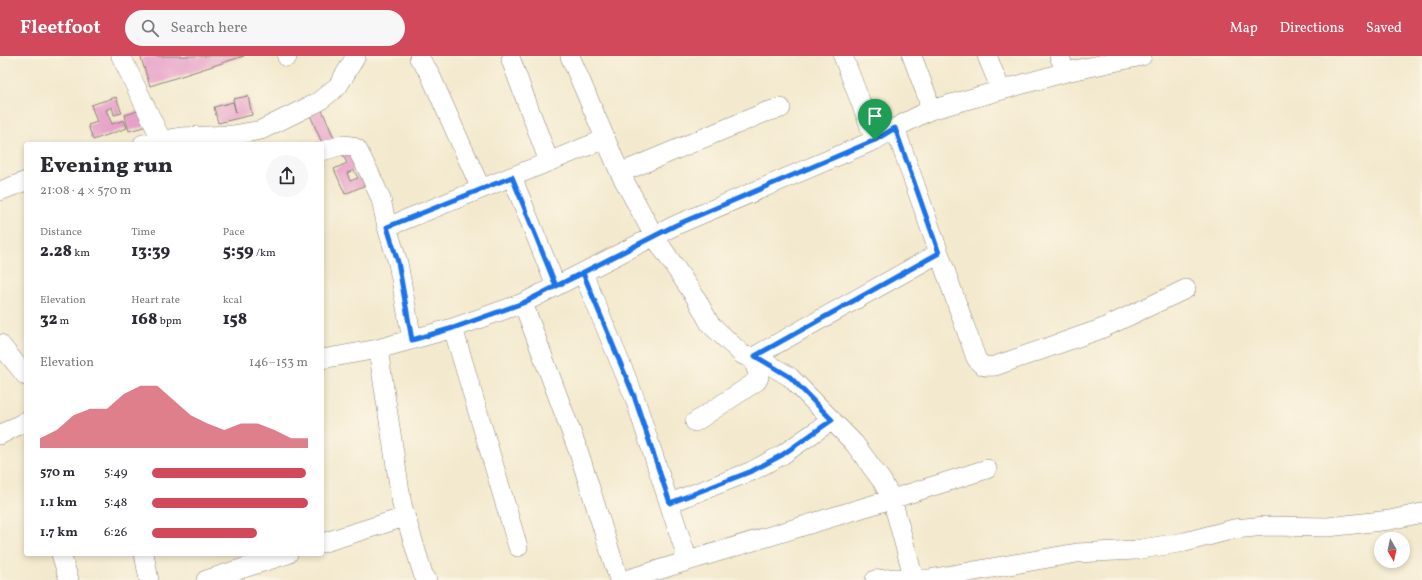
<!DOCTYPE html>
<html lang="en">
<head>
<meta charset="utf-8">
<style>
  :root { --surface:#fff; --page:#f7f7f7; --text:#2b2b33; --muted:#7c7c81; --accent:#d1495b }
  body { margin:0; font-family:Vollkorn,serif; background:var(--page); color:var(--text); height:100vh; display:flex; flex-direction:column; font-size:15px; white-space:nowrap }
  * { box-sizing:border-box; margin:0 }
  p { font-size:13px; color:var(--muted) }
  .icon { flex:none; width:22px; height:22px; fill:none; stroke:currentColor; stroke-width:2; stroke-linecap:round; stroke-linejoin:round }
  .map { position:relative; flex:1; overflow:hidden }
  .details { position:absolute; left:24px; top:86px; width:300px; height:414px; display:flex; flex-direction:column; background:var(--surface); border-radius:4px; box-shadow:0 2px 6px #0003 }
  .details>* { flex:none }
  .needle { width:26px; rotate:171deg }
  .tools { position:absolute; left:1374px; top:476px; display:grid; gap:8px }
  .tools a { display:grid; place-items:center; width:36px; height:36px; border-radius:50%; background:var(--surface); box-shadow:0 2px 6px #0003; font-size:20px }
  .pin { position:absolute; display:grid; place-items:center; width:34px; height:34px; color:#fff; margin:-41px -17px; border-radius:50% 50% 50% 0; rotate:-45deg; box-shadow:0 0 4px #0007 }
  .pin .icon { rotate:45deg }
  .round { display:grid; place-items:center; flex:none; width:42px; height:42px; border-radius:21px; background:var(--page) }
  .headline { display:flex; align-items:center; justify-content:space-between; height:68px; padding:0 16px }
  h1 { font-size:22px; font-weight:800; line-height:30px }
  .metrics { display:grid; grid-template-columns:repeat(3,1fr); gap:6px; height:68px; padding:4px 16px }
  .metrics div { display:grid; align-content:center }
  .metrics b { font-size:17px; font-weight:800 }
  .metrics small { font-size:11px; font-weight:400 }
  .metrics p { font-size:11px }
  .chart { height:112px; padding:8px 16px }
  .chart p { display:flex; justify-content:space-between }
  .chart svg { width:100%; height:72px; margin-top:4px; fill:var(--accent); opacity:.7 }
  ul { padding:0 16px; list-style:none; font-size:13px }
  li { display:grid; grid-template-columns:64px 48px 1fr; align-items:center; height:30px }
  li i { height:10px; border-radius:5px; background:var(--accent) }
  header { display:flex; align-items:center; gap:24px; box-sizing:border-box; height:56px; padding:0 20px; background:var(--accent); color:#fff }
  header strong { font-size:19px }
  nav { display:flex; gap:22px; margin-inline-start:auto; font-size:14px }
  .search { width:280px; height:36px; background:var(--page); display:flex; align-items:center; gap:10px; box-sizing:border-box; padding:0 14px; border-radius:22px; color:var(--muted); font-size:15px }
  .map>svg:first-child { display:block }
</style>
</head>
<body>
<header>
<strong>Fleetfoot</strong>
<div class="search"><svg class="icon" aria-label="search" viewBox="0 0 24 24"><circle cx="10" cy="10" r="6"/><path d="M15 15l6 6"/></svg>Search here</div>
<nav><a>Map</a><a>Directions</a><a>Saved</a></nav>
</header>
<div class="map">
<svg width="1422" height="524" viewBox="0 0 1422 524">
  <rect width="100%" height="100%" fill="#fcf5e5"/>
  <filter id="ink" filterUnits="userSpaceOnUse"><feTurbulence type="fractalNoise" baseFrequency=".025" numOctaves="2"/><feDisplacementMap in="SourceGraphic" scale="8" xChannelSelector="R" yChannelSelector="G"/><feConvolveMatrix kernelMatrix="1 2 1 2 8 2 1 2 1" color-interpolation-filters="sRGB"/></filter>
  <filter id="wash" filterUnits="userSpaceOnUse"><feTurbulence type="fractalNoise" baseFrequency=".012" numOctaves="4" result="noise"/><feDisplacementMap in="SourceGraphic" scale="16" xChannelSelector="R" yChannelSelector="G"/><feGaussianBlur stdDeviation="0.9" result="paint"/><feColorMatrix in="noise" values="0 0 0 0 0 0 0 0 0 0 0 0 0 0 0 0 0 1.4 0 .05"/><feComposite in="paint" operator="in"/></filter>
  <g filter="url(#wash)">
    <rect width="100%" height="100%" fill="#f3e9ce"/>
    <g id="blocks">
      <path fill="#e7a1c9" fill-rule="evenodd" d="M149,0H244L150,30L141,2Z
        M248,40L252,59L218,67L214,51L233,46L236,57L233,43Z
        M116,41L122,57L114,59L112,51L106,54L112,68L124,64L127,72L93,84L88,69L97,66L91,49Z
        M141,54L147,70L129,75L125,59Z
        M322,54L334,82L322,87L310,59Z
        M353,94L368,128L345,138L334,113L347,107L343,99ZM354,114L358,122L350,125L347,117Z"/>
    </g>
  </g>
  <g filter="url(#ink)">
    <use href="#blocks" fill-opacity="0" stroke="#888275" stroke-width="1"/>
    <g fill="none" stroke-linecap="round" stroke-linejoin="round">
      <defs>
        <path id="minor" d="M121,0L162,85
          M287,0V1
          M570,0L620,117L654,180L696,242L710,268L743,299L748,301L755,300L790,321L854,387L882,425L892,443L914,523
          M843,0L875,84
          M912,0L927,40L930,54
          M987,0L1001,34
          M1059,0L1066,16
          M419,2L429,16L481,133
          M511,4L549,106
          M895,72L976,302C982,311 985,311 995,310L1101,273L1186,233
          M143,88L181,81L233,79L261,74L318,46L338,30L356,0
          M322,95L343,89L351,90L357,93L369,116L381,143L387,171L398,207L412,284
          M620,117L766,56L781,52
          M512,121L556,230
          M0,135L26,125
          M387,171L605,83
          M583,217L634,340L688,505
          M523,247L579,397L619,524
          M453,272L518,491
          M0,288L26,320
          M378,293L402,449L423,518L427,524
          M755,300L939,197
          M322,303L378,293L453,272L523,247L676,169L875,84L895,72L930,54L1066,16L1142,0
          M695,366L757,325L759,321L755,309L764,304
          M0,379L26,365
          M670,447L752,415L782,399L832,364
          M322,487L405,461
          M61,498L69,524
          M144,498L149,524
          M206,524L288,498
          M625,524L892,443L987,413
          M875,524L896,522L929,523L1077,497L1135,494L1185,486L1234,473L1266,470L1328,471L1390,464L1422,457"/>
      </defs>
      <use href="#minor" stroke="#888275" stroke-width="20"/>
      <use href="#minor" stroke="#fff" stroke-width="19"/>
    </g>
  </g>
  <g fill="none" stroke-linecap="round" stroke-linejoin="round" filter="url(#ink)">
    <defs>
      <path id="route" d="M875,84L676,169L523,247L453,272L412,284L398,206L387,171L512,121L556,230L583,217L634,340L670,447L752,415L782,399L832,364L790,321L755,300L939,197L895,72L875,84"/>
    </defs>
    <use href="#route" stroke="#fff" stroke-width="8"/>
    <use href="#route" stroke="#1a73e8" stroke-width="5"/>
  </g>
</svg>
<div class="tools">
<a><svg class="needle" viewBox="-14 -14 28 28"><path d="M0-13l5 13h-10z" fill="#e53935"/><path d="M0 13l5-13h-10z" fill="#7c7c81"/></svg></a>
</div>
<div class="pin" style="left:875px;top:84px;background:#1e9e55"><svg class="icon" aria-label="arrive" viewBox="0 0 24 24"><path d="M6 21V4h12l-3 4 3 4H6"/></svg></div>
<section class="details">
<div class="headline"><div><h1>Evening run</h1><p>21:08 · 4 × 570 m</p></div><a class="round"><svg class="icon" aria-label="share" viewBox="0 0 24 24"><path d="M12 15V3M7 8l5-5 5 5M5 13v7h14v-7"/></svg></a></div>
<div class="metrics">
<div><p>Distance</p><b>2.28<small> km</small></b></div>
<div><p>Time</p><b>13:39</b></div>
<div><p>Pace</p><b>5:59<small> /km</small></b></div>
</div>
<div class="metrics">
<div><p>Elevation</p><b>32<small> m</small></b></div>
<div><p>Heart rate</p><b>168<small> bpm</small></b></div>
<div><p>kcal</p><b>158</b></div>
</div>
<div class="chart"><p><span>Elevation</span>146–153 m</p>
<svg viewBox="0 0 160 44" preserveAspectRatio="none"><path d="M0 44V38L10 33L20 24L30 20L40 20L50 11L60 6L70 6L80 15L90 24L100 29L110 33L120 29L130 29L140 33L150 38L160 38V44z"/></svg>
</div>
<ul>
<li><b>570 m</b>5:49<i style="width:99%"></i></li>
<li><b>1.1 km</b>5:48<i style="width:100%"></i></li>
<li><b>1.7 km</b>6:26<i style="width:67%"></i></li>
</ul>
</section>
</div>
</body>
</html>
